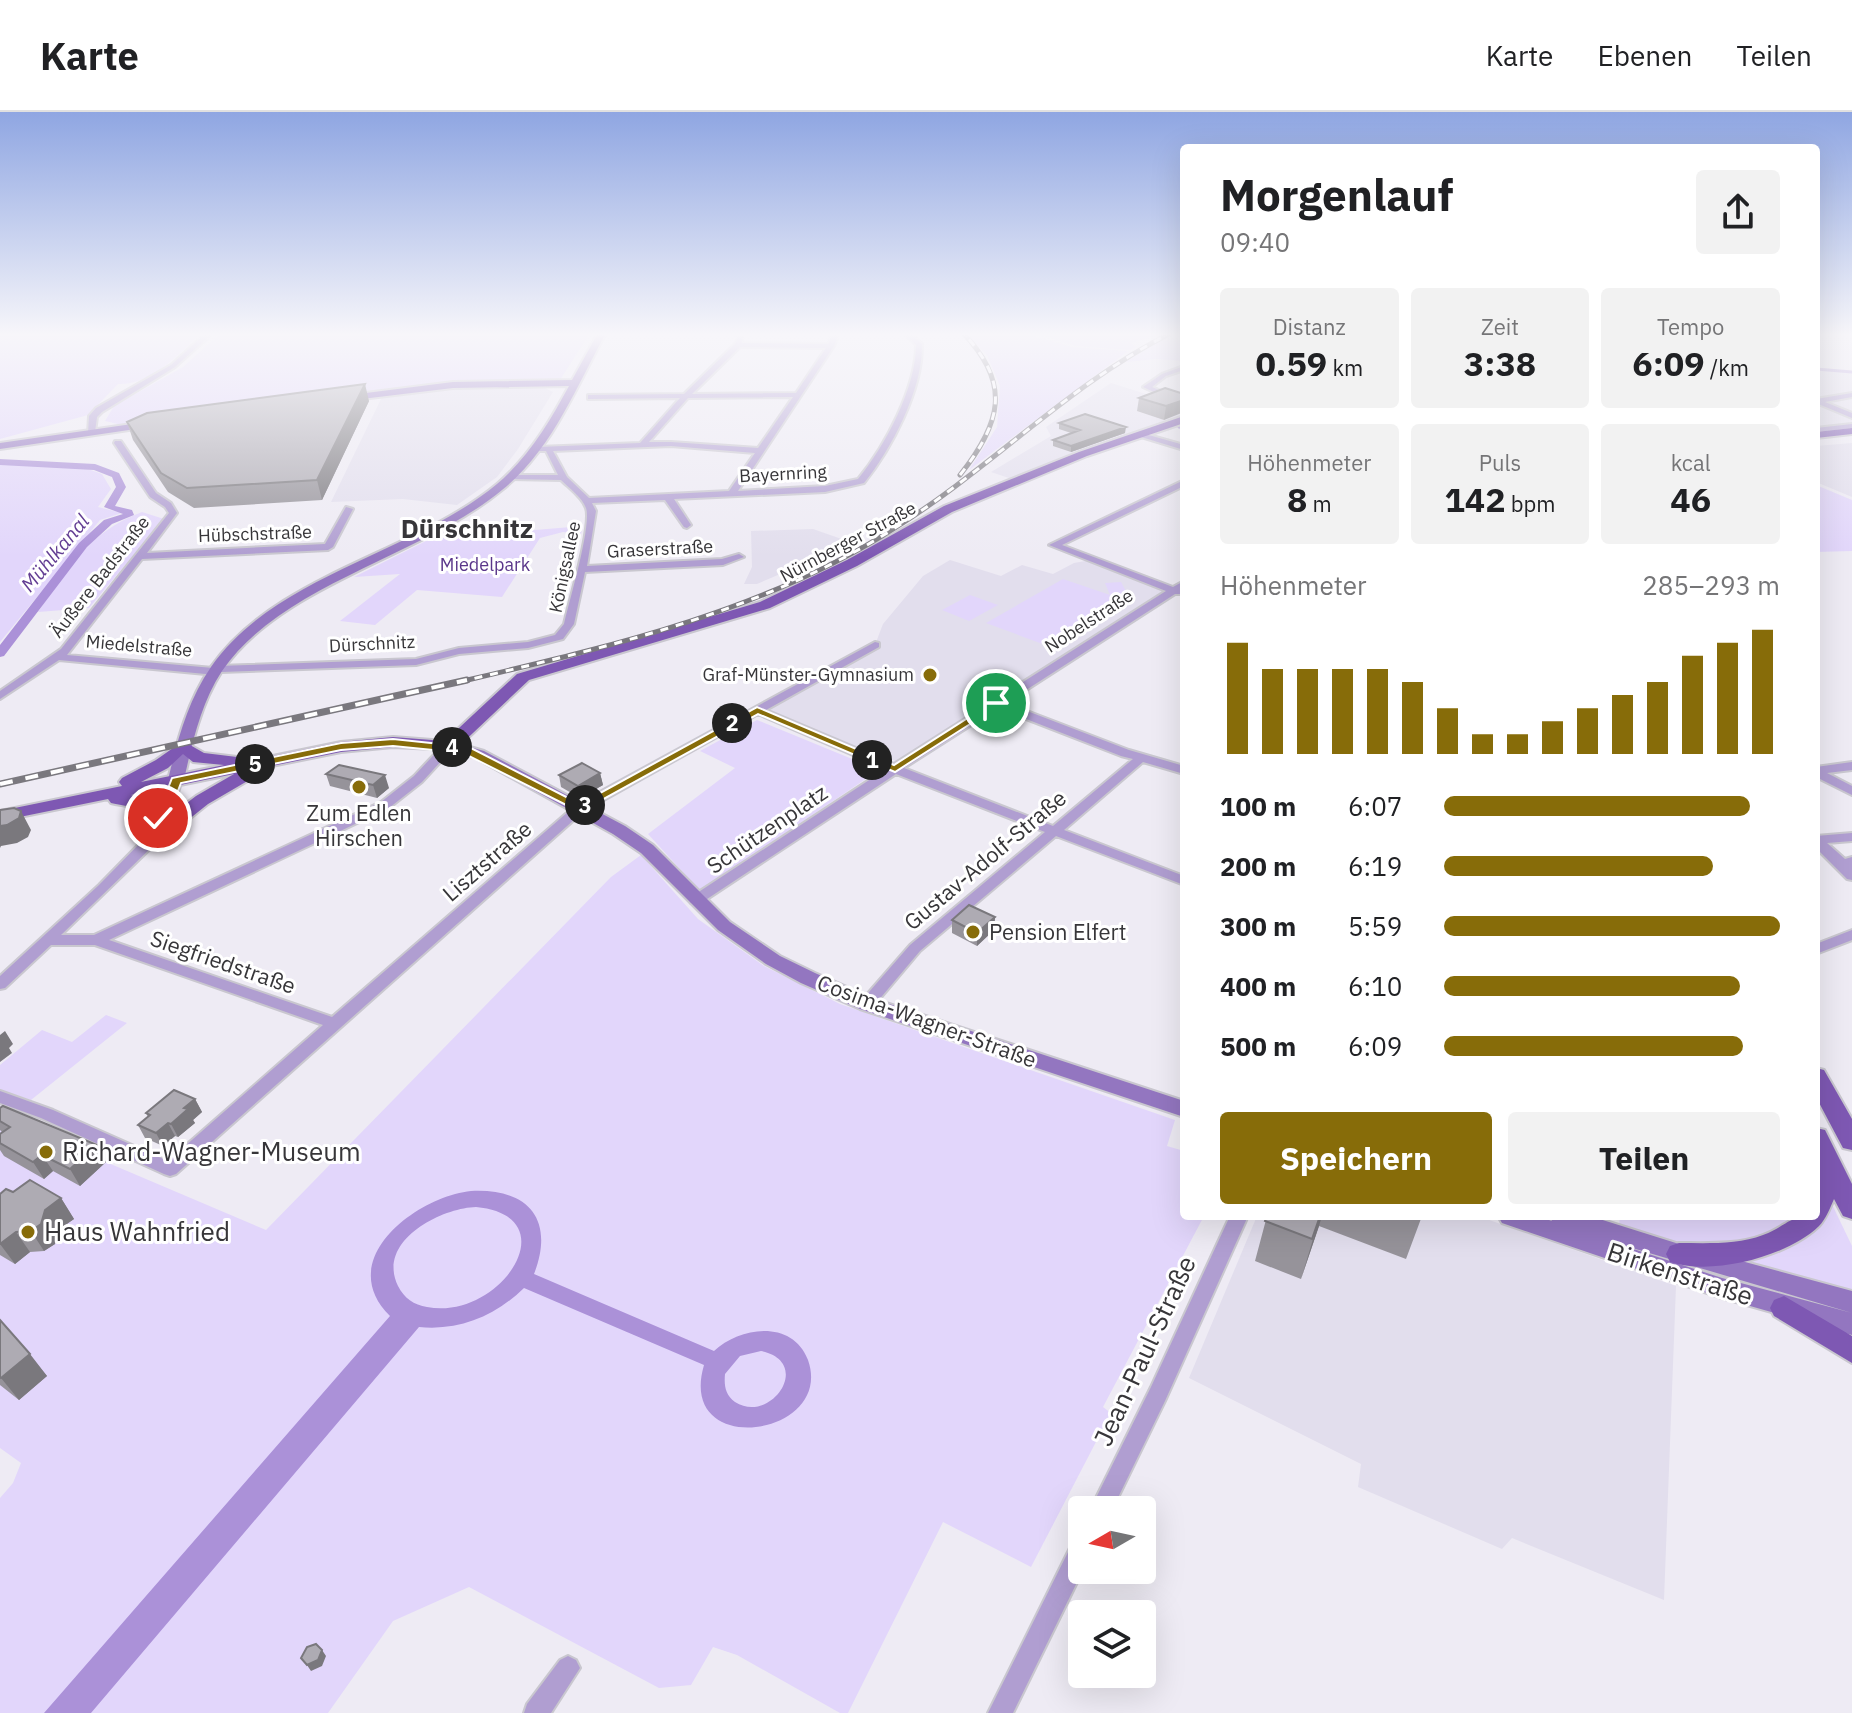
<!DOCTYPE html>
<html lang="de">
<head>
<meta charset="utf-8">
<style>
  :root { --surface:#fff; --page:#f2f2f2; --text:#202124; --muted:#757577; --line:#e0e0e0; --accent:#876c09 }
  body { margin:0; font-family:"IBM Plex Sans",sans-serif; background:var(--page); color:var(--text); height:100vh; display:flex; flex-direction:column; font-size:30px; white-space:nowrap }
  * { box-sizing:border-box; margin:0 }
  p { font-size:26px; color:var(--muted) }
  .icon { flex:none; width:44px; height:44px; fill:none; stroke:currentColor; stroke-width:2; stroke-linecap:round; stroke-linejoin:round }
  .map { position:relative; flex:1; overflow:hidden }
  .side { position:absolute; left:1180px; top:32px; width:640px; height:1076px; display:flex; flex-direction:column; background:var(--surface); border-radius:8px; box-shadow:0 8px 32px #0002 }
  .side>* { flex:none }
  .needle { width:52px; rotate:261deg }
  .tools { position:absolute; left:1068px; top:1384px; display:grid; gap:16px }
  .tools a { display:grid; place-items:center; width:88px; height:88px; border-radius:8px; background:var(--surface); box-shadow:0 8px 32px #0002; font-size:40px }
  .pin { position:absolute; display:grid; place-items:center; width:68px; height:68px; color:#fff; margin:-34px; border:4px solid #fff; border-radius:50%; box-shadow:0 2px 8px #0007 }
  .km { position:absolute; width:40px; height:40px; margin:-20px; border-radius:50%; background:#222; color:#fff; font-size:22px; line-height:40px; text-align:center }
  .round { display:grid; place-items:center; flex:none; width:84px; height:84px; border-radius:8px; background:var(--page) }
  .head { display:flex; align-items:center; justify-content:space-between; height:136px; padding:0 40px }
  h1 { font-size:44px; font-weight:800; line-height:60px }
  .metrics { display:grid; grid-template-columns:repeat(3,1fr); gap:12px; height:136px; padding:8px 40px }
  .metrics div { display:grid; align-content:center; border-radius:8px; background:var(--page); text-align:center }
  .metrics b { font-size:34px; font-weight:800 }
  .metrics small { font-size:22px; font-weight:400 }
  .metrics p { font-size:22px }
  .chart { height:224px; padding:16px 40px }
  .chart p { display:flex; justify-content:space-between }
  .chart svg { width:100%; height:144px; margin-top:8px; stroke:var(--accent); stroke-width:6 }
  .action { display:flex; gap:16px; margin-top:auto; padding:16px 40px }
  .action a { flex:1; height:92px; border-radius:8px; background:var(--accent); color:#fff; font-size:32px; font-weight:800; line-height:92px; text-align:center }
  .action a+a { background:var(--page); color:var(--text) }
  ul { padding:0 40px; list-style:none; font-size:26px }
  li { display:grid; grid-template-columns:128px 96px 1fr; align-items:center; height:60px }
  li i { height:20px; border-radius:10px; background:var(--accent) }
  header { display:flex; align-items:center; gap:48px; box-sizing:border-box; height:112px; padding:0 40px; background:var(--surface); border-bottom:2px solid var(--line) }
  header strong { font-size:38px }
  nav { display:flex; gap:44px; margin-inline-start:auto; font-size:28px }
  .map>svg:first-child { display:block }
</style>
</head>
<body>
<header>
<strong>Karte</strong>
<nav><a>Karte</a><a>Ebenen</a><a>Teilen</a></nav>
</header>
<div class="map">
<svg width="1852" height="1601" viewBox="0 0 1852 1601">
  <rect width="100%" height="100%" fill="#eeebf4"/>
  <path fill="#e2deed" d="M1816,258L1852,261V317L1816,320Z
    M1111,271L1184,294V304L1012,367L991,360L1051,324L1046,315Z
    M541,274L553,280L518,337L497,365L457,393L403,387L331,390L382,285L480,275Z
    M1852,331V385L1816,370V334Z
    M813,417L853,431L757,472H744L752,455L751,419Z
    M950,448L1001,464L1022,453L1053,462L1074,451L1091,448L1170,479L898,650L758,598L875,533L883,512L923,464Z
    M1257,1104H1478L1676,1174L1664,1488L1512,1426L1502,1437L1358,1375L1361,1352L1189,1266Z"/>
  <path fill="#e2d6fb" d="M0,221L199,224C176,244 151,273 118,272L88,303L0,327Z
    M221,221H590L560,268L419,274L122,313L105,309L114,294L183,255Z
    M965,221H1023L1072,235L1128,239L969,358L997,315L1000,274L987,243Z
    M1035,221H1145L1142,223L1166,221L1131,231L1136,235L1130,238L1076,234Z
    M1163,227L1184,228V249L1156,247L1126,250Z
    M0,352L88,357L102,362L111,377L98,395L122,401L100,408L0,530Z
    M1816,373L1852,388V439L1816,440Z
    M142,400L164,407L89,496L38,500C69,456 88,420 142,400Z
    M583,414L581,422L563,420L540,426L502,485L417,478L375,513L340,509L400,462L354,465L438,423L451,425Z
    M1063,467L1110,483L1105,471L1121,470L1128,483L1116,484L1123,487L1048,534L986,511Z
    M970,483L998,493L969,509L942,498Z
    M757,608L879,658L700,779L648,722L735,656L700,639Z
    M641,743L698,807L764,854L840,892L1175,1008L1167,1034L1184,1039V1104H1204L1103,1295L1111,1301L1031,1455L943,1410L848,1601H840L737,1543L713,1535L691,1573L659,1576L469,1475L393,1509L328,1601H0V1386L13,1371L21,1351L0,1336V1005L266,1118L611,765Z
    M106,903L127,911L31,988L0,978V953L42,918L72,930Z
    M1816,1059L1852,1134V1178L1669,1130L1619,1113L1620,1104H1816Z"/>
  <path fill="#ab91d8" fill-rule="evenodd" d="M471,1079C529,1076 555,1108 534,1162L714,1239C740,1215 792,1207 808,1248C835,1325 676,1348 704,1253L524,1176C495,1204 460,1219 419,1215L91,1601H44L390,1204C333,1148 416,1085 471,1079ZM476,1095C570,1104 500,1209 427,1195C414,1193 404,1186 398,1174C376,1129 441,1096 476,1095ZM761,1239C814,1250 771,1313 735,1290C725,1283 724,1273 725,1262L740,1244Z"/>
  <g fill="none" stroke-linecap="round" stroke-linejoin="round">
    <path stroke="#ab91d8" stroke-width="3" d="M1816,257L1852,260
      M1179,315L1184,316"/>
    <path fill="#ab91d8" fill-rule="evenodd" d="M0,347L95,352L119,361L126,375L115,394L132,398L134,403L112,412L87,435L4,544L0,545V533L79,431L104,408L123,402L104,395L116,375L112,365L94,358L0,353Z"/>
    <defs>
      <path id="street" d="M206,221H213L175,255L102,300L97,305L95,320L88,322L89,304L96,296L171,253Z
        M833,221H839L834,234L738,379L825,374L858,367C885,334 916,276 916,233L904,221H911L922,232C923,277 892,336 864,371L825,380L674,387L691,413L687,416L684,415L665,388L592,391L596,399L587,454L722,447L739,442L744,445L723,453L585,460L574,512L563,527L528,536L459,542L416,553L221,560L216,563L59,548L0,587V579L61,537L169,401L165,395L150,385L114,331L115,329H121L156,381L171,391L177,401L147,441L325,432L346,395L353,397L333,435L328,438L142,447L67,543L213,556L218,554L416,547L459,536L528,530L555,523L564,512C569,490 592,413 586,396C582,385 569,376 561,368L511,367L507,365L511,363H558L546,339H538V335L640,331L680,286L591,287H588V283L684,282L735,232L738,226H742V231L828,232ZM740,235L826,236L796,281L692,282ZM793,285L758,336L671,330H649L688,286ZM671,334L755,341L729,379L589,386L567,365L553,339Z
        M1184,254V258L1166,264L1152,275L1184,289V294L1143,275L1162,262Z
        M1852,281V285L1825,290L1852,301V306L1816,291V287Z
        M1852,312V316L1816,320V316Z
        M1138,320L1184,333V338L1138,324Z
        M1184,368V374L1062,433L1173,475L1184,469V476L1180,482H1175L1006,591L1129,638L1184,654V662L1143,650L1064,718L1184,764V773L1056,724L920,839L872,896H862L859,892L862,888L910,833L1045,720L896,662L701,791H691L689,788L691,785L886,657L758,602L584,699L176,1062L170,1064L164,1062L41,1006L0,991V979L53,998L168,1049L323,913L95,833H51L5,876L0,877V864L99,773L145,726L160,699L172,665H180L182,668L172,699L156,731L61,823H94L381,690L414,664L445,631L449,630L455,634L422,670L389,696L109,828L332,905L576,693L875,530L879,531V535L766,598L894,652L1166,479L1049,433ZM998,596L1121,644L1133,647L1053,714L904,656Z
        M1852,650V658L1827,661L1852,674V683L1816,665V655Z
        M1852,721V729L1827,731L1845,747L1852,745V768L1847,767L1816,736V724Z
        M1852,818V828L1816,842V832Z
        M1230,1104H1248L1165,1289L1112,1398H1090L1151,1275Z
        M1082,1425L1083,1458L1013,1601H988L1074,1428Z
        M568,1544L576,1548L580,1556L551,1601H524L527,1592L560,1548Z"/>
      <path id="secondary" d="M598,221H606C576,275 552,338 502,378C421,445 281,472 222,559C201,591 192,631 184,668L182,671H170L168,668C177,629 188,588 211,555C276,462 413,442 497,372C529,345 550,309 569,274L453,276L345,289L340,286L342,284L453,270L572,268Z
        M153,309L158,312L156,314L0,337V331Z
        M449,629L484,639L625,714L653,733L730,810L780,844L815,861L874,887L1184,989V1005L860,897L801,871L766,852L718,818L641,741L613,722L474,645L444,637V631Z
        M1498,1104H1537L1552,1109L1549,1104H1590L1679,1132L1852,1179V1201L1612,1130L1722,1166L1852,1201V1223L1722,1186L1502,1111Z"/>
      <path id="primary" d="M1184,304V311L1087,344L952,400L857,454L770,496L529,568L455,638L393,635L341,640L257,657L256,664L208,692L158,732L151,734L142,728L152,718C138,692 138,697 111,691L108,687L0,709V699L122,674L119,670L122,666L156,648L183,629L204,641L237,645L239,651L341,630L393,625L445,629L517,562L760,490L847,448L944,394L1079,340ZM183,642L193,650L224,653L141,670L168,656ZM234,662L196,684L166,707L156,692L131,683Z
        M1852,316V322L1816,326V320Z
        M1816,956L1824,958L1852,1007V1038L1843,1036L1816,985Z
        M1816,1016L1825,1018L1852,1072V1107L1843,1104L1834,1087C1830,1096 1826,1107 1819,1114C1787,1145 1712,1164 1670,1150L1666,1142L1670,1134L1679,1131C1706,1131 1737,1133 1763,1123C1788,1114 1786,1104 1816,1104Z
        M1784,1184L1852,1224V1251L1774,1204L1770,1196L1774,1188Z"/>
    </defs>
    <use href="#street" stroke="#c9c7cf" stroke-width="4"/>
    <use href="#secondary" stroke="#c9c7cf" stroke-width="4"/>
    <use href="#primary" stroke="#c9c7cf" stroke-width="4"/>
    <use href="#street" fill="#b09ed1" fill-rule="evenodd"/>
    <use href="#secondary" fill="#9376c0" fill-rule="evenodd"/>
    <use href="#primary" fill="#7e58b3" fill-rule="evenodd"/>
    <defs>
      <path id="rail-far1" d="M960,363C1001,311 1012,272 963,221
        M459,570C608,535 767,499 898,414C992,355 1071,271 1171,221"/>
      <path id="rail" d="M0,672L467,568"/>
    </defs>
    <use href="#rail-far1" stroke="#7a787e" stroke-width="5"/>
    <use href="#rail" stroke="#7a787e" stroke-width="7"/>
    <use href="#rail-far1" stroke="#fff" stroke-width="3" stroke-dasharray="8" stroke-linecap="butt"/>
    <use href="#rail" stroke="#fff" stroke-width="4" stroke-dasharray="13" stroke-linecap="butt"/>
  </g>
  <path fill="#96939a" d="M1184,282L1164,308L1137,299L1139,286Z
    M369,289L322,388L194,396L168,380L133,328L127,310Z
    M1059,311L1125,321L1071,340L1053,334V328L1071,321L1059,317Z
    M600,661L603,673L580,686L561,675L559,663Z
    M326,662L389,676L377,686L330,674Z
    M995,805L994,818L977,834L952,821V808Z
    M195,987L202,1000L193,1008L195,1011L178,1025L175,1024L163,1034L145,1026L138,1013L148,1005L146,1001Z
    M0,996L97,1033L106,1050L80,1074L53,1059L44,1067L4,1044L0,1038V1022L2,1020L0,1018Z
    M13,1080L61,1086L74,1107L58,1118L55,1132L44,1139L30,1140L15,1152L0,1143V1082Z
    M1267,1104H1422L1406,1147L1319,1114L1301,1167L1255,1149Z
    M0,1208L47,1264L19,1288L0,1273Z"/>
  <path fill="#7a787d" d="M365,272L369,289L322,388L317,368Z
    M1184,288V300L1164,308L1166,294Z
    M1126,315L1125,321L1071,340V334Z
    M600,661L603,673L580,686L578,674Z
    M385,663L389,676L377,686L373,673Z
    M21,699L31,718L28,725L17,731L1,734L0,736V714Z
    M995,805L994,818L977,834V821Z
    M5,919L13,932L9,936L12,941L0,950V923Z
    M195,987L202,1000L193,1008L195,1011L178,1025L171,1012L184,996Z
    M168,1011L175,1024L163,1034L156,1021Z
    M97,1033L106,1050L80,1074L70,1057Z
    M42,1043L53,1059L44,1067L33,1050Z
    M61,1086L74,1107L58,1118L55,1132L44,1139L31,1119L45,1098Z
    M1320,1104H1322L1319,1114L1301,1167Z
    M16,1120L30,1140L15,1152L0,1132Z
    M30,1242L47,1264L19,1288L1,1266Z
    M322,1538L326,1544L322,1554L311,1559L307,1553Z"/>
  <path fill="#aeabb3" stroke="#7a787d" stroke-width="2" d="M365,272L317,368L187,376L161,361L127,310L147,301Z
    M1165,276L1184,282V288L1166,294L1139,286Z
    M1085,302L1126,315L1071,334L1053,328L1080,318L1059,311Z
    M582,651L600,661L578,674L559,663Z
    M339,653L385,663L373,673L326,662Z
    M14,696L21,699L19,706L7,713L0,714V698Z
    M969,793L995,805L977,821L952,808Z
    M174,978L195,987L184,996L188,997L171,1012L168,1011L156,1021L138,1013L150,1003L146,1001Z
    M3,994L97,1033L70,1057L42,1043L33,1050L0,1031V1022L10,1015L0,1009V996Z
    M30,1068L61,1086L45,1098L41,1112L31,1119L16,1120L0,1132V1082L6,1077L13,1080Z
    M1267,1104H1320L1312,1127L1265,1109Z
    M0,1208L30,1242L1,1266L0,1265Z
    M316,1532L322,1538L318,1548L307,1553L301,1546L307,1535Z"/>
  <linearGradient id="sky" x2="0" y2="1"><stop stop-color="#8fa6e2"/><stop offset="0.5" stop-color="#f7f6fa"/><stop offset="1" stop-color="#f7f6fa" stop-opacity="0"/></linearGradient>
  <rect width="1852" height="445" fill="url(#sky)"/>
  <path fill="#876c09" stroke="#fff" stroke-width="2" d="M996,588L1002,591L1000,593L895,660L758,602L580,700L463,641L393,634L341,638L181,671L163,717H155L152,706L158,702L172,666L341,631L393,627L469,635L580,692L757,595L894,653Z"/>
  <g fill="#876c09" stroke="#fff" stroke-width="3">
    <circle cx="930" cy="563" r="8"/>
    <circle cx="359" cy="675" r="8"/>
    <circle cx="973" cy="820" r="8"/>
    <circle cx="46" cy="1040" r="8"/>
    <circle cx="28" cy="1120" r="8"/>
  </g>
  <g text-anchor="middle" stroke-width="6" stroke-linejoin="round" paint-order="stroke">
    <g font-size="18" fill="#373639" stroke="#fff">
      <text transform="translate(783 362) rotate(-3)" y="6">Bayernring</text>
      <text transform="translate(255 422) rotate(-2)" y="6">Hübschstraße</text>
      <text transform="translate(848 430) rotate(-28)" y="6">Nürnberger Straße</text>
      <text transform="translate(660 437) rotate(-3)" y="6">Graserstraße</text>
      <text transform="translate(565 455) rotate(-78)" y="6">Königsallee</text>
      <text transform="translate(100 465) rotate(-52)" y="6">Äußere Badstraße</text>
      <text transform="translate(1089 509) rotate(-33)" y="6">Nobelstraße</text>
      <text transform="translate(372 532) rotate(-3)" y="6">Dürschnitz</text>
      <text transform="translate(139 534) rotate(5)" y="6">Miedelstraße</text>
    </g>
    <g font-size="18" fill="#5a368a" stroke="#fff">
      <text x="485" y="459">Miedelpark</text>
    </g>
    <g font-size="18" fill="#373639" stroke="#fff" text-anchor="end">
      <text x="914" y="569">Graf-Münster-Gymnasium</text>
    </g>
    <g font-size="20" font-style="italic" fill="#633e93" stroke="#fff">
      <text transform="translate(55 441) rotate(-50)" y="7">Mühlkanal</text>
    </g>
    <g font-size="22" fill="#373639" stroke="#fff">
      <text x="359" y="709">Zum Edlen<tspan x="359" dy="25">Hirschen</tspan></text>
      <text x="989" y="828" text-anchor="start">Pension Elfert</text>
    </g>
    <g font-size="22" fill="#373639" stroke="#fff">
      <text transform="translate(767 717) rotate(-34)" y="8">Schützenplatz</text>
      <text transform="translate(985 748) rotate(-40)" y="8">Gustav-Adolf-Straße</text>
      <text transform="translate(487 749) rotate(-41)" y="8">Lisztstraße</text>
      <text transform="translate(223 850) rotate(19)" y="8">Siegfriedstraße</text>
      <text transform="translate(927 909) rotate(20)" y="8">Cosima-Wagner-Straße</text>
    </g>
    <g font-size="26" font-weight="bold" fill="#373639" stroke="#fff">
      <text x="467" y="426">Dürschnitz</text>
    </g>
    <g font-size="26" fill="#373639" stroke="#fff" text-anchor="start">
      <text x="62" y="1049">Richard-Wagner-Museum</text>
      <text x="44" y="1129">Haus Wahnfried</text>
    </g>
    <g font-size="26" fill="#373639" stroke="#fff">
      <text transform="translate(1680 1162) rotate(18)" y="9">Birkenstraße</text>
      <text transform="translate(1145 1239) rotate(-65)" y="9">Jean-Paul-Straße</text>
    </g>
  </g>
</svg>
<div class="tools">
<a><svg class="needle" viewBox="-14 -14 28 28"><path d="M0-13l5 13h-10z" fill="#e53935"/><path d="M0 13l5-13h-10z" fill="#757577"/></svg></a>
<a><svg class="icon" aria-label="layers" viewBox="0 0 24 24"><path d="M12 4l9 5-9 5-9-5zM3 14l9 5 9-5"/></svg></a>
</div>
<div class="pin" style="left:996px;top:591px;background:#1e9e55"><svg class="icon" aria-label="arrive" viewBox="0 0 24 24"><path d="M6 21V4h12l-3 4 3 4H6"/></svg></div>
<div class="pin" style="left:158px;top:706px;background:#d93025"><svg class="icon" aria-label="check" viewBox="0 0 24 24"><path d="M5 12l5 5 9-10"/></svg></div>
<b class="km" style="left:872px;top:648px">1</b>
<b class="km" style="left:732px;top:611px">2</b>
<b class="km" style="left:585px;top:693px">3</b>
<b class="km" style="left:452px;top:635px">4</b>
<b class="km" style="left:255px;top:652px">5</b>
<section class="side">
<div class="head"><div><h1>Morgenlauf</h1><p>09:40</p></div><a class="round"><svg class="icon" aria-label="share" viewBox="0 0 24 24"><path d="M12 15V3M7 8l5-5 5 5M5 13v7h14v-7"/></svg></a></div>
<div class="metrics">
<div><p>Distanz</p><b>0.59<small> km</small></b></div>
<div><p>Zeit</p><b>3:38</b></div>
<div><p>Tempo</p><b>6:09<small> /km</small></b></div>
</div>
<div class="metrics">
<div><p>Höhenmeter</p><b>8<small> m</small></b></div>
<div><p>Puls</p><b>142<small> bpm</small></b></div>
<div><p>kcal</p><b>46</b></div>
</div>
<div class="chart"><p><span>Höhenmeter</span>285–293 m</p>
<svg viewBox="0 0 160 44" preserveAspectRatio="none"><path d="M5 44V10M15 44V18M25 44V18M35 44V18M45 44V18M55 44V22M65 44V30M75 44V38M85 44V38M95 44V34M105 44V30M115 44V26M125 44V22M135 44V14M145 44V10M155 44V6"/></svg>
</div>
<ul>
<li><b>100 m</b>6:07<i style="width:91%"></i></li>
<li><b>200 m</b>6:19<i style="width:80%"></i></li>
<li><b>300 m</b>5:59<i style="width:100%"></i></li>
<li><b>400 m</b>6:10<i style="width:88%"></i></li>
<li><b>500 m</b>6:09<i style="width:89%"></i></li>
</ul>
<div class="action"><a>Speichern</a><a>Teilen</a></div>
</section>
</div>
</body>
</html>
